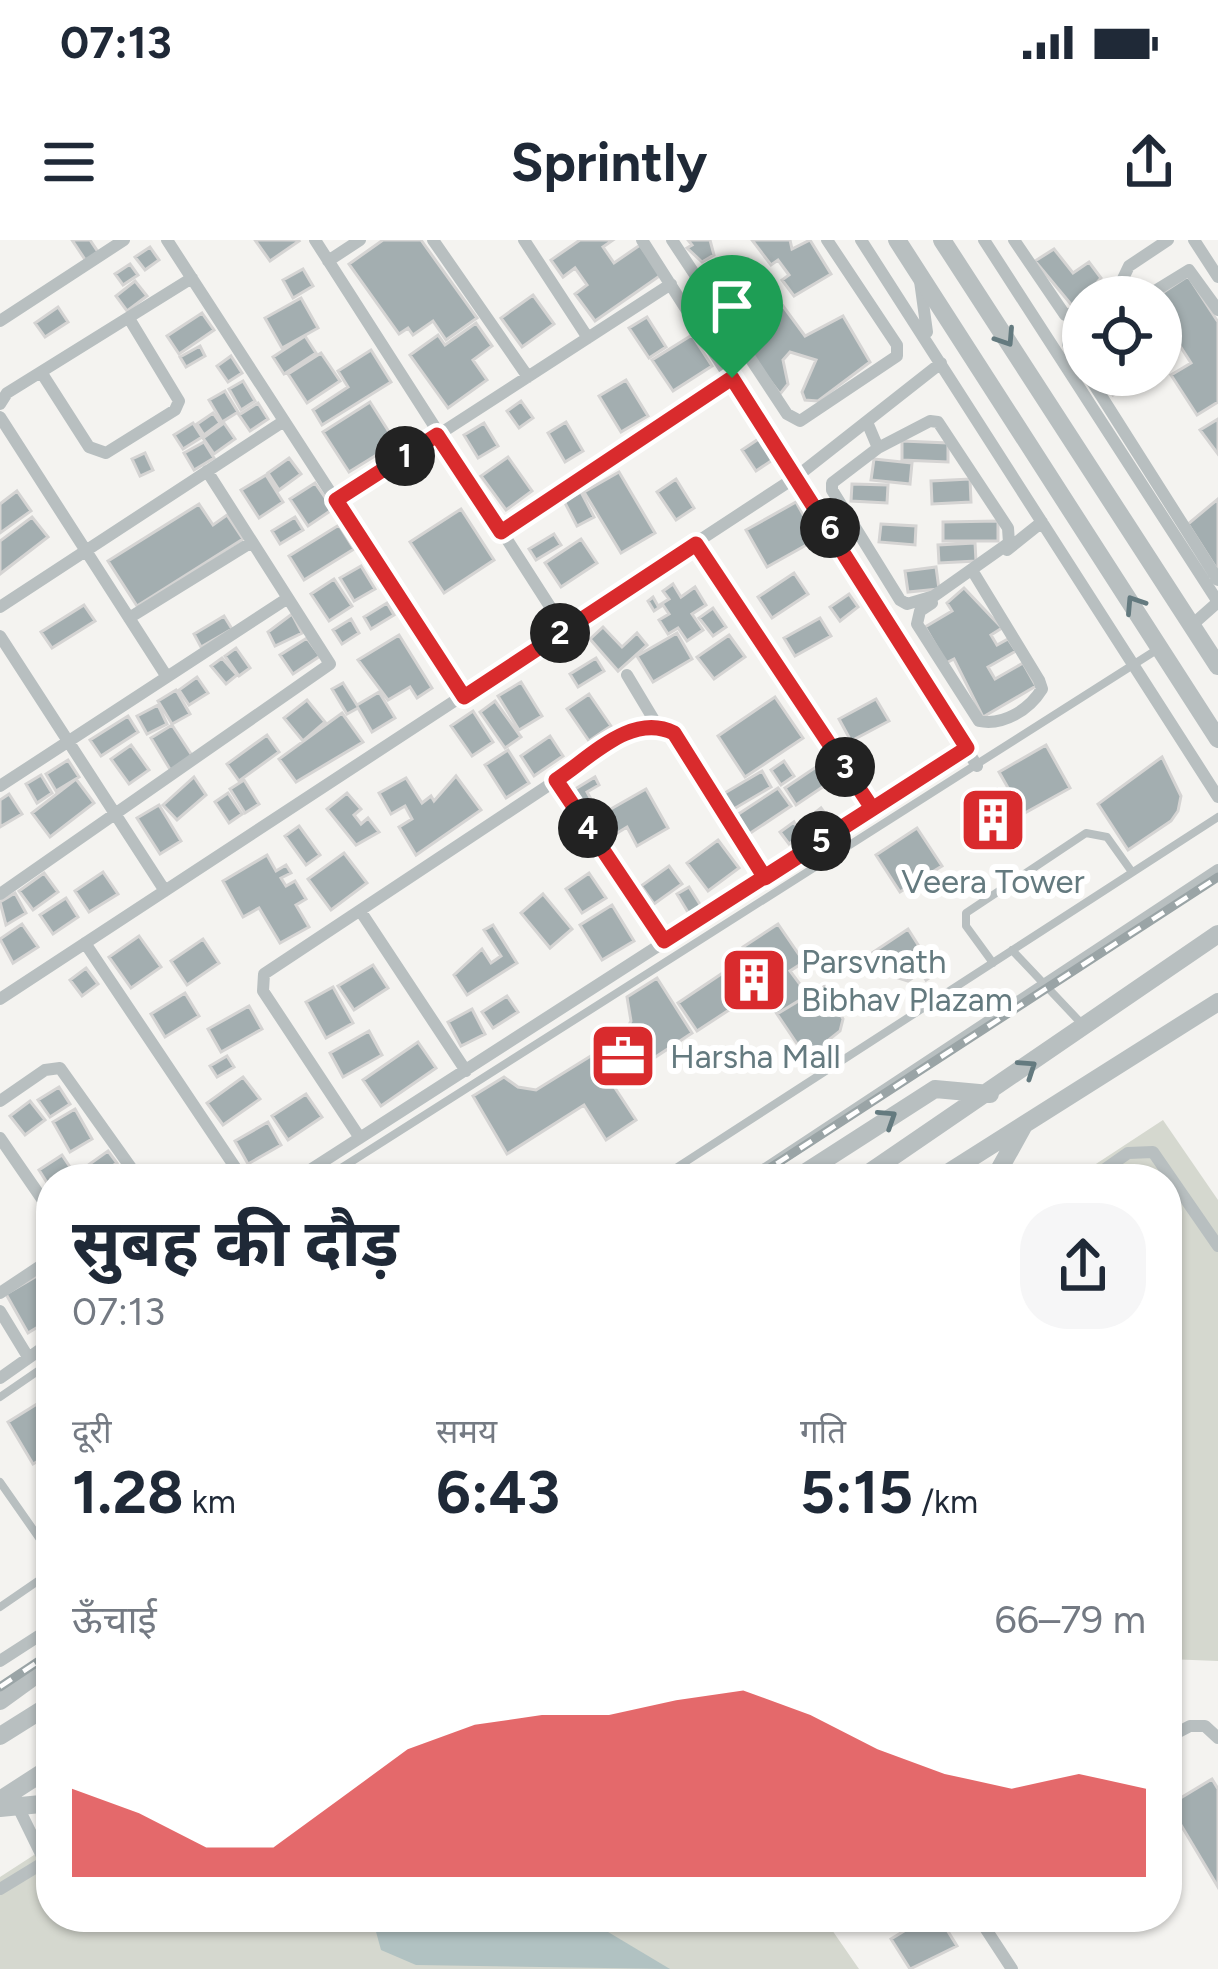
<!DOCTYPE html>
<html lang="hi">
<head>
<meta charset="utf-8">
<style>
  :root { --surface:#fff; --page:#f6f6f7; --text:#1f2937; --muted:#747a83; --accent:#d92b2d }
  body { margin:0; font-family:Figtree,"Noto Sans Devanagari",sans-serif; background:var(--page); color:var(--text); height:100vh; display:flex; flex-direction:column; font-size:45px; white-space:nowrap }
  * { box-sizing:border-box; margin:0 }
  p { font-size:39px; color:var(--muted) }
  .icon { flex:none; width:66px; height:66px; fill:none; stroke:currentColor; stroke-width:2; stroke-linecap:round; stroke-linejoin:round }
  .map { position:relative; flex:1; overflow:hidden }
  .drawer { position:absolute; left:36px; top:924px; width:1146px; height:768px; display:flex; flex-direction:column; background:var(--surface); border-radius:48px; box-shadow:0 3px 9px #0004 }
  .drawer>* { flex:none }
  .buttons { position:absolute; left:1062px; top:36px; display:grid; gap:24px }
  .buttons a { display:grid; place-items:center; width:120px; height:120px; border-radius:50%; background:var(--surface); box-shadow:0 3px 9px #0004; font-size:60px }
  .pin { position:absolute; display:grid; place-items:center; width:102px; height:102px; color:#fff; margin:-123px -51px; border-radius:50% 50% 50% 0; rotate:-45deg; box-shadow:0 0 12px #0007 }
  .pin .icon { rotate:45deg }
  .km { position:absolute; width:60px; height:60px; margin:-30px; border-radius:50%; background:#222; color:#fff; font-size:33px; line-height:60px; text-align:center }
  .round { display:grid; place-items:center; flex:none; width:126px; height:126px; border-radius:48px; background:var(--page) }
  .headline { display:flex; align-items:center; justify-content:space-between; height:204px; padding:0 36px }
  h1 { font-size:66px; font-weight:700; line-height:90px }
  .figures { display:grid; grid-template-columns:repeat(3,1fr); gap:18px; height:204px; padding:12px 36px }
  .figures div { display:grid; align-content:center }
  .figures b { font-size:60px; font-weight:700 }
  .figures small { font-size:33px; font-weight:400 }
  .figures p { font-size:33px }
  .chart { height:336px; padding:24px 36px }
  .chart p { display:flex; justify-content:space-between }
  .chart svg { width:100%; height:216px; margin-top:12px; fill:var(--accent); opacity:.7 }
  .status { display:flex; justify-content:space-between; align-items:center; height:84px; padding:0 60px; background:var(--surface); direction:ltr }
  .status svg { height:33px; fill:currentColor }
  header { display:flex; justify-content:space-between; align-items:center; height:156px; padding:0 36px; background:var(--surface); font-size:54px; font-weight:700 }
  .map>svg:first-child { display:block }
</style>
</head>
<body>
<div class="status"><b>07:13</b><svg viewBox="0 0 49 12"><path d="M0 12V9h3v3zM5 12V6h3v6zM10 12V3h3v9zM15 12V0h3v12zM26 1h20v11H26zM47 4h2v5h-2z"/></svg></div>
<header><svg class="icon" aria-label="menu" viewBox="0 0 24 24"><path d="M4 6h16M4 12h16M4 18h16"/></svg>Sprintly<svg class="icon" aria-label="share" viewBox="0 0 24 24"><path d="M12 15V3M7 8l5-5 5 5M5 13v7h14v-7"/></svg></header>
<div class="map">
<svg width="1218" height="1729" viewBox="0 0 1218 1729">
  <rect width="100%" height="100%" fill="#f4f3f0"/>
  <path fill="#d5d8cf" d="M1163,880L1218,960V1421L1167,1419V939H1073Z
    M51,1604V1677H823L859,1729H0V1637Z"/>
  <path fill="#b1c2c2" d="M372,1677L588,1680L670,1729L416,1725L381,1710Z"/>
  <path fill="#a3aeb0" stroke="#d5d4d3" stroke-width="3" d="M72,0H90L98,12L86,21Z
    M255,0H298L299,1L270,21Z
    M383,0H421L477,78L446,100L433,81L413,95L408,88L399,94L349,24Z
    M580,0H613L603,7L614,23L640,5L661,35L595,81L575,54L587,45L575,28L563,37L551,20Z
    M688,0H710L714,15L702,22L687,8L692,5Z
    M752,0H790L792,9L810,0L831,34L794,56L782,40L789,35L778,20L771,25Z
    M150,7L159,20L145,30L135,17Z
    M1054,9L1073,33L1089,22L1101,38L1074,68L1035,21Z
    M130,24L138,35L123,45L115,34Z
    M303,29L313,46L293,58L283,40Z
    M1188,36L1218,82V162L1197,175L1171,135L1191,123L1169,89L1161,94V57H1156Z
    M135,41L147,56L127,71L116,56Z
    M533,55L554,84L522,107L501,78Z
    M301,58L318,88L282,108L265,78Z
    M783,66L805,96L843,76L870,122L818,161L805,160L802,152L816,120L790,112L783,120L788,144L780,154L739,100Z
    M58,67L68,82L45,97L35,83Z
    M202,73L214,90L179,114L167,96Z
    M647,77L666,107L649,118L629,88Z
    M476,83L492,106L473,120L487,140L448,168L410,115L438,95L445,105Z
    M692,95L712,126L673,151L652,120Z
    M305,96L316,113L284,134L273,117Z
    M200,106L205,116L186,127L180,117Z
    M371,110L391,142L322,185L313,170L348,147L338,131Z
    M321,113L340,141L307,163L288,134Z
    M231,116L242,133L228,142L217,126Z
    M1100,135H1144L1113,155Z
    M626,140L648,176L621,192L599,156Z
    M243,141L255,161L241,170L229,149Z
    M225,151L238,172L222,182L209,160Z
    M521,161L533,178L519,188L507,171Z
    M370,162L396,203L349,232L323,192Z
    M258,163L268,179L250,191L239,175Z
    M213,173L220,183L204,195L197,184Z
    M1218,179V214L1200,190Z
    M566,182L583,211L565,222L548,193Z
    M193,183L202,197L183,209L174,195Z
    M224,183L235,199L214,214L203,198Z
    M484,183L498,206L478,218L464,195Z
    M766,194L780,215L756,231L742,210Z
    M902,201L948,203V222L902,220Z
    M204,202L214,218L194,230L184,213Z
    M145,213L153,230L140,236L132,219Z
    M508,217L532,251L506,270L481,236Z
    M289,218L301,234L279,250L268,233Z
    M874,219L912,223L910,244L871,240Z
    M619,232L655,293L621,313L584,252Z
    M266,235L283,262L259,278L241,250Z
    M676,239L694,268L676,280L657,252Z
    M970,239L971,262L932,264L931,241Z
    M315,243L333,269L308,286L290,259Z
    M852,244L888,245L887,263L851,261Z
    M17,251L31,271L0,293V264Z
    M581,252L594,277L577,286L564,261Z
    M1218,259V331L1188,284Z
    M796,262L817,299L767,327L746,290Z
    M199,264L213,285L227,275L243,299L137,366L108,321Z
    M461,269L494,320L444,353L410,302Z
    M32,277L48,297L0,334V301Z
    M295,277L303,290L280,304L272,291Z
    M998,281V301H943V282Z
    M881,284L916,286L915,305L879,302Z
    M339,285L354,309L304,340L289,316Z
    M554,294L561,305L536,320L529,309Z
    M581,299L597,323L561,347L545,323Z
    M975,303L976,321L939,323L938,305Z
    M361,326L375,349L354,361L340,338Z
    M936,327L939,349L908,352L905,331Z
    M794,333L808,354L772,378L758,357Z
    M334,339L352,366L329,381L311,354Z
    M673,344L681,357L695,347L706,365L692,374L703,390L687,401L678,388L668,394L659,380L669,374L663,365L654,371L648,361L653,357L658,366L669,359L663,351Z
    M964,348L1002,388L991,395L997,405L1008,399L1016,411L988,427L995,439L1023,423L1036,446L983,477L954,419L946,423L925,387L952,371L947,363Z
    M849,354L858,367L840,381L830,367Z
    M387,363L394,375L371,389L364,377Z
    M84,365L95,381L52,408L41,392Z
    M713,368L726,387L713,396L699,378Z
    M292,374L302,393L275,406L268,392Z
    M224,376L232,389L201,407L194,394Z
    M820,378L831,396L795,416L784,398Z
    M351,379L359,393L342,404L333,390Z
    M603,387L622,407L637,393L647,405L618,431L590,399Z
    M677,393L692,419L653,442L637,416Z
    M399,395L432,448L417,458L410,447L388,460L358,420Z
    M729,395L745,417L714,439L697,417Z
    M307,398L320,416L293,434L280,415Z
    M236,408L250,428L239,436L225,416Z
    M222,418L237,435L226,444L211,426Z
    M596,418L604,431L578,447L570,434Z
    M197,437L208,453L189,465L179,450Z
    M521,442L542,476L519,490L498,456Z
    M343,443L357,465L379,452L395,478L372,492L358,468L347,474L332,449Z
    M176,450L190,474L172,484L158,461Z
    M589,454L611,486L589,501L567,469Z
    M775,457L803,498L745,537L718,496Z
    M876,459L889,481L851,501L839,479Z
    M307,460L325,482L303,501L284,478Z
    M495,461L521,497L505,508L480,472Z
    M158,465L167,484L147,494L137,476Z
    M473,471L493,502L472,516L451,486Z
    M342,473L363,502L296,542L279,519Z
    M128,476L138,492L101,516L90,500Z
    M172,485L193,517L171,531L151,498Z
    M267,495L279,512L239,541L227,524Z
    M550,496L563,516L534,536L521,516Z
    M131,505L149,530L129,544L111,519Z
    M1046,505L1070,548L1023,574L999,532Z
    M508,510L529,543L506,558L485,525Z
    M1162,517L1181,556L1178,571L1171,581L1128,610L1098,564Z
    M68,520L79,537L56,551L46,534Z
    M784,521L794,536L781,545L771,530Z
    M819,525L830,542L796,565L785,548Z
    M762,531L771,547L732,570L723,554Z
    M41,535L52,553L37,563L26,544Z
    M456,536L481,570L416,615L399,587L412,579L405,566L391,574L379,553L406,538L422,563L431,556L434,561Z
    M194,537L206,555L177,580L163,565Z
    M595,537L599,545L587,552L597,570L587,576L572,551Z
    M76,539L94,563L50,597L32,573Z
    M244,540L259,564L245,573L230,549Z
    M778,548L791,566L749,594L737,575Z
    M646,549L668,588L637,606L627,587L614,595L602,574Z
    M997,549L1023,590L990,610L964,570Z
    M228,553L242,574L229,583L215,562Z
    M347,553L361,569L354,575L361,584L368,578L379,592L356,605L327,569Z
    M9,554L22,574L0,587V560Z
    M159,565L181,601L160,614L137,578Z
    M821,568L829,579L815,590L807,579Z
    M794,582L802,595L789,604L780,592Z
    M299,586L320,615L306,625L285,596Z
    M917,588L942,626L900,652L876,615Z
    M718,600L739,628L708,651L687,623Z
    M344,613L367,643L331,670L308,639Z
    M267,615L276,631L286,625L291,633L281,638L286,646L295,641L306,659L296,665L309,687L280,703L259,668L243,677L223,641Z
    M669,626L682,644L654,664L641,646Z
    M103,632L118,654L89,672L75,651Z
    M44,633L58,652L33,670L19,651Z
    M589,633L606,658L582,673L566,649Z
    M689,647L701,666L689,674L677,654Z
    M15,653L26,673L6,685L0,662Z
    M543,654L572,689L550,708L521,673Z
    M66,658L78,677L53,694L40,675Z
    M612,665L634,701L602,720L580,685Z
    M22,684L38,707L13,723L0,699Z
    M778,684L804,722L790,731L808,755L777,774L761,749L697,791L678,763L748,716L743,707Z
    M493,685L517,723L467,755L454,735L482,709L491,723L501,716L484,690Z
    M908,689L936,733L926,740L921,732L908,741L880,732L873,737L863,719Z
    M139,696L161,727L131,748L109,717Z
    M203,699L219,723L187,745L171,721Z
    M373,725L388,748L354,770L338,746Z
    M86,728L98,744L82,756L70,740Z
    M657,738L692,793L613,845L636,880L606,900L584,865L507,914L473,856L504,837L518,847L536,850L623,796L631,781L627,757Z
    M825,745L843,779L840,791L826,802L830,808L808,820L777,774Z
    M333,747L353,783L326,798L306,762Z
    M185,753L199,776L165,797L151,774Z
    M507,756L518,772L493,788L482,772Z
    M249,766L262,789L221,812L208,789Z
    M472,769L485,794L461,806L448,782Z
    M369,791L382,815L343,837L330,813Z
    M418,802L436,828L381,866L363,840Z
    M227,816L234,827L217,837L210,826Z
    M243,837L260,859L223,885L207,863Z
    M59,847L70,864L50,877L38,860Z
    M306,854L322,877L288,900L272,876Z
    M30,861L45,880L25,895L10,876Z
    M75,869L92,899L70,912L53,882Z
    M268,882L281,905L248,924L235,901Z
    M108,911L117,923L92,939L84,928Z
    M62,915L76,936L51,939V949L39,930Z
    M42,1033L51,1051V1079L28,1093L6,1054Z
    M45,1159L51,1169V1226L45,1217L33,1224L8,1182Z
    M1212,1539L1218,1549V1647L1169,1565Z
    M927,1677H939L957,1706L910,1729L891,1699Z"/>
  <g fill="none" stroke-linecap="round" stroke-linejoin="round">
    <path stroke="#b8bfc0" stroke-width="8" d="M1012,710L1081,783
      M993,723L966,686V673L1086,593L1107,597L1132,632
      M324,939L1158,409
      M659,939L1218,577
      M0,1157L51,1122
      M0,1242L51,1315
      M0,1367L51,1332"/>
    <path stroke="#b8bfc0" stroke-width="12" d="M167,0L463,457
      M315,0L565,390
      M433,0L528,137
      M524,0L588,98
      M642,0L966,508
      M672,0L787,174L800,181L897,116V105L827,0
      M861,0L1218,557
      M984,0L1218,362
      M1014,0L1065,75L1083,70
      M1194,0L1218,37
      M328,21L360,0
      M920,41L927,92
      M1103,57L1119,47L1129,26L1168,0
      M1145,57L1189,30L1218,70
      M0,81L124,0
      M1083,95L1068,104L1083,128
      M41,132L89,207L106,213L175,170L179,161L130,80
      M1088,135L1218,340
      M0,164L7,153L192,38
      M0,177L167,437
      M867,182L878,208L832,243V250L900,360L907,364L934,356L1009,303L1008,288L938,182L930,181L878,208
      M336,261L671,44
      M501,292L732,138
      M696,304L871,568
      M1007,310L1042,282
      M932,363L920,371L917,384L979,481C1003,486 1029,470 1042,449L1039,440L975,335
      M0,367L284,181
      M129,378L252,302
      M1192,385L1218,362
      M0,396L165,651
      M627,435L657,485
      M556,540L664,701
      M0,546L288,358
      M0,654L330,424L207,231
      M361,672L466,831
      M85,703L243,939
      M0,759L796,237L941,123
      M0,861L45,830L60,828L139,939
      M0,898L51,972
      M360,898L263,751L264,734L638,486L657,485L673,493L765,638
      M296,939L966,508L977,526
      M750,939L1218,630
      M1091,939L1128,913L1153,912L1218,1006
      M0,1053L51,1019
      M0,1071L28,1117
      M0,1138L51,1102
      M0,1421L51,1388
      M1167,1498L1190,1486H1205L1218,1498
      M19,1569L45,1622
      M0,1649L51,1618
      M978,1677L1012,1729"/>
    <path stroke="#b8bfc0" stroke-width="18" d="M897,0L1218,499
      M942,0L1218,426
      M795,939L935,849L990,854
      M860,939L1218,694
      M938,939L1218,762
      M994,939L1024,885
      M0,1461L51,1424
      M0,1496L51,1464
      M0,1560L51,1527
      M0,1568L51,1563"/>
    <defs>
      <path id="rail" d="M753,939L1218,637
        M0,1447L51,1413"/>
    </defs>
    <use href="#rail" stroke="#9aa4a6" stroke-width="9"/>
    <use href="#rail" stroke="#fff" stroke-width="4.5" stroke-dasharray="14" stroke-linecap="butt"/>
  </g>
  <defs><path id="oneway-chevron" d="M-2-3.5L2.5 0L-2 3.5" fill="none" stroke-width="1.6" stroke-linecap="round" stroke-linejoin="round" transform="scale(3)"/></defs>
  <g stroke="#647a7f">
    <use href="#oneway-chevron" transform="translate(1006 98) rotate(57)"/>
    <use href="#oneway-chevron" transform="translate(1134 364) rotate(-123)"/>
    <use href="#oneway-chevron" transform="translate(1028 828) rotate(-34)"/>
    <use href="#oneway-chevron" transform="translate(888 878) rotate(-33)"/>
  </g>
  <g fill="none" stroke-linecap="round" stroke-linejoin="round">
    <defs>
      <path id="route" d="M732,138L501,292L437,195L336,260L464,457L696,304L872,568L664,701L556,540C591,517 632,472 674,493L765,638L967,508L732,138"/>
    </defs>
    <use href="#route" stroke="#fff" stroke-width="24"/>
    <use href="#route" stroke="#d92b2d" stroke-width="15"/>
  </g>
  <defs>
    <symbol id="building-square" viewBox="-11 -11 22 22"><rect x="-9" y="-9" width="18" height="18" rx="4" fill="#d92b2d" stroke="#fff"/><path d="M-4-6H4V6H1V3H-1V6H-4ZM-2.5-4.3h1.7v1.8h-1.7ZM.8-4.3h1.7v1.8H.8ZM-2.5-1h1.7V.8h-1.7ZM.8-1h1.7V.8H.8Z" fill="#fff"/></symbol>
    <symbol id="office-square" viewBox="-11 -11 22 22"><rect x="-9" y="-9" width="18" height="18" rx="4" fill="#d92b2d" stroke="#fff"/><path d="M-6-3h4V-5.5h4V-3h4V5H-6ZM-1-4.5V-3h2v-1.5ZM-6 0V1H6V0Z" fill="#fff"/></symbol>
  </defs>
  <g fill-rule="evenodd">
    <use href="#building-square" x="955" y="542" width="76" height="76"/>
    <use href="#building-square" x="716" y="702" width="76" height="76"/>
    <use href="#office-square" x="585" y="778" width="76" height="76"/>
  </g>
  <g text-anchor="middle" stroke-width="12" stroke-linejoin="round" paint-order="stroke">
    <g font-size="33" fill="#647a7f" stroke="#fff" text-anchor="start">
      <text x="993" y="653" text-anchor="middle">Veera Tower</text>
      <text x="801" y="733">Parsvnath<tspan x="801" dy="38">Bibhav Plazam</tspan></text>
      <text x="670" y="828">Harsha Mall</text>
    </g>
  </g>
</svg>
<div class="buttons">
<a><svg class="icon" aria-label="locate" viewBox="0 0 24 24"><circle cx="12" cy="12" r="6"/><path d="M12 2v4M12 18v4M2 12h4M18 12h4"/></svg></a>
</div>
<div class="pin" style="left:732px;top:138px;background:#1e9e55"><svg class="icon" aria-label="arrive" viewBox="0 0 24 24"><path d="M6 21V4h12l-3 4 3 4H6"/></svg></div>
<b class="km" style="left:405px;top:216px">1</b>
<b class="km" style="left:560px;top:393px">2</b>
<b class="km" style="left:845px;top:527px">3</b>
<b class="km" style="left:588px;top:588px">4</b>
<b class="km" style="left:821px;top:601px">5</b>
<b class="km" style="left:830px;top:288px">6</b>
<section class="drawer">
<div class="headline"><div><h1>सुबह की दौड़</h1><p>07:13</p></div><a class="round"><svg class="icon" aria-label="share" viewBox="0 0 24 24"><path d="M12 15V3M7 8l5-5 5 5M5 13v7h14v-7"/></svg></a></div>
<div class="figures">
<div><p>दूरी</p><b>1.28<small> km</small></b></div>
<div><p>समय</p><b>6:43</b></div>
<div><p>गति</p><b>5:15<small> /km</small></b></div>
</div>
<div class="chart"><p><span>ऊँचाई</span>66–79 m</p>
<svg viewBox="0 0 160 44" preserveAspectRatio="none"><path d="M0 44V26L10 31L20 38L30 38L40 28L50 18L60 13L70 11L80 11L90 8L100 6L110 11L120 18L130 23L140 26L150 23L160 26V44z"/></svg>
</div>
</section>
</div>
</body>
</html>
